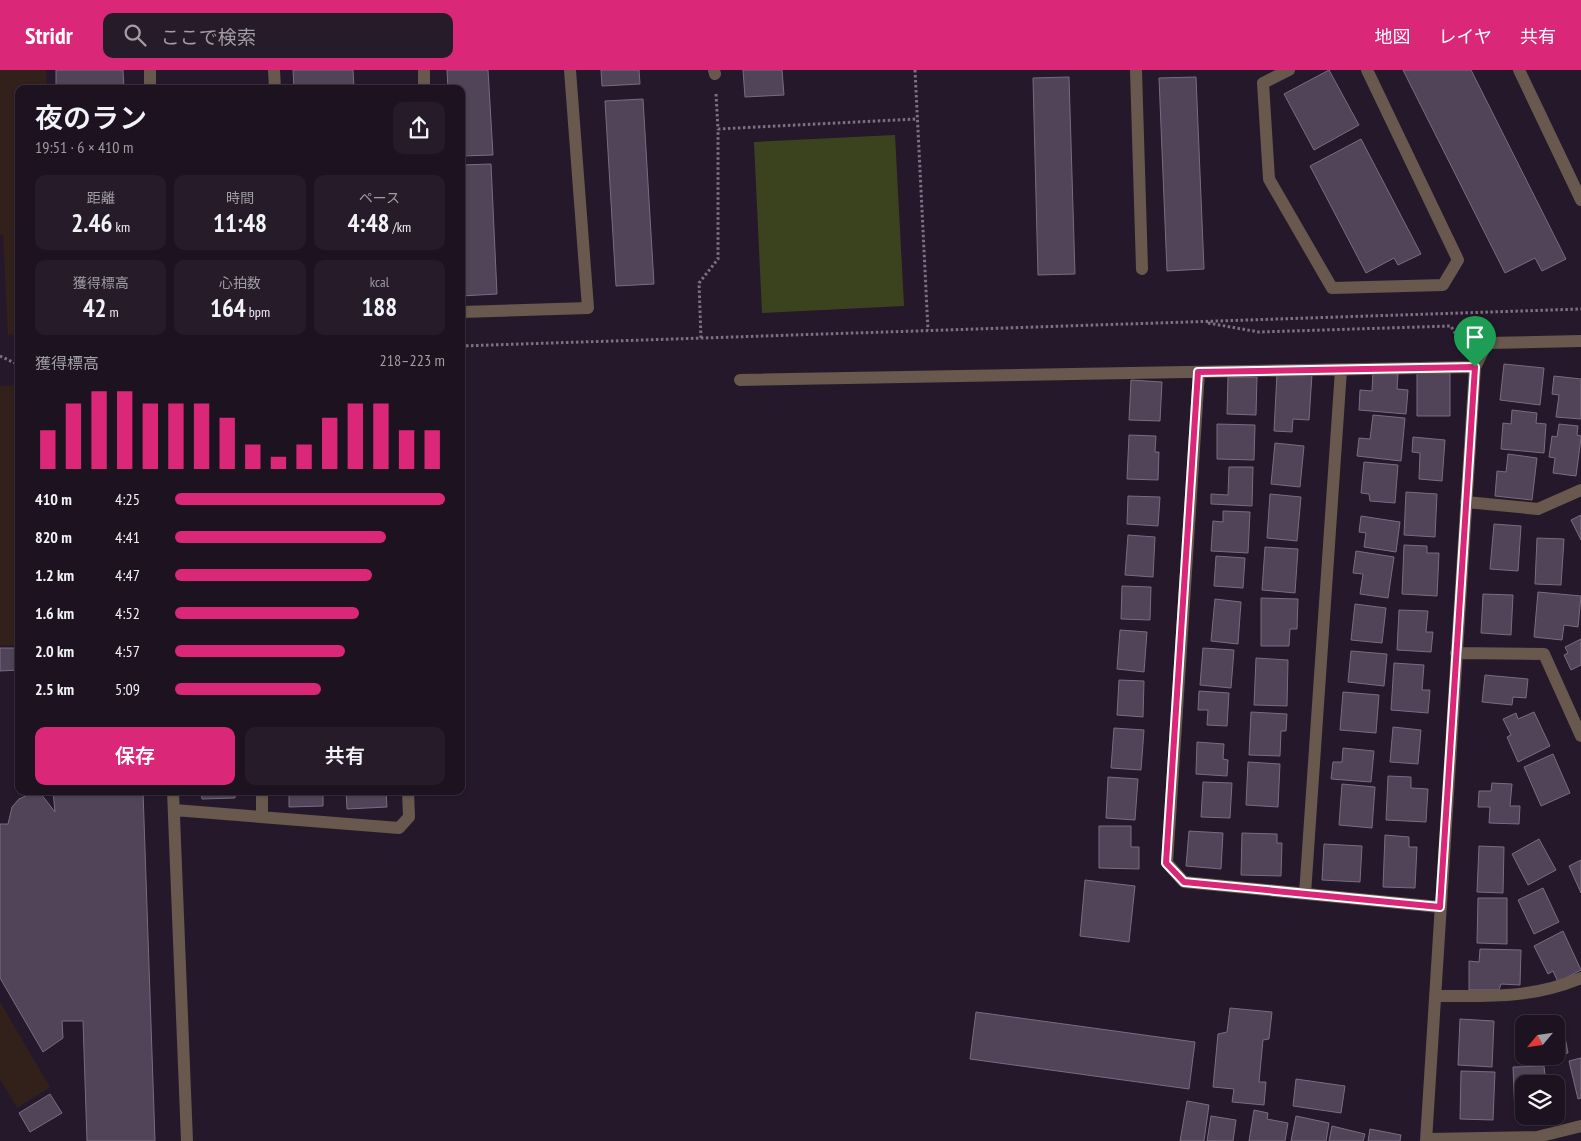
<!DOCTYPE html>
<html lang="ja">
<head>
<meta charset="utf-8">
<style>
  :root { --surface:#1c1220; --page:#251b29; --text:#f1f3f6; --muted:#a09ea5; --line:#3a323e; --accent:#db2777 }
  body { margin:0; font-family:"PT Sans Narrow","Noto Sans JP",sans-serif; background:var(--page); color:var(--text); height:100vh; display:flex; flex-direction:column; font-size:19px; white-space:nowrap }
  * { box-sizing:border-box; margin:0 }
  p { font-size:16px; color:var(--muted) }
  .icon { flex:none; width:28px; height:28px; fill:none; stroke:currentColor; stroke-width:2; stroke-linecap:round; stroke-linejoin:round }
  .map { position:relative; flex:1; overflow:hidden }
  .side { position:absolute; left:15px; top:15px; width:450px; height:710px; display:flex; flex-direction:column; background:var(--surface); border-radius:10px; box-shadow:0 1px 4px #0004,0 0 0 1px var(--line) }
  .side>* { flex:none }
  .needle { width:32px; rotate:241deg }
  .controls { position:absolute; left:1515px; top:945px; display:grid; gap:10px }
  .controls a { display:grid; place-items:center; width:50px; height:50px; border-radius:10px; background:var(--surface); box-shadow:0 1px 4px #0004,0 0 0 1px var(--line); font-size:25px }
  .pin { position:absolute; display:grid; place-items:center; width:42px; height:42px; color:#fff; margin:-51px -21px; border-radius:50% 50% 50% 0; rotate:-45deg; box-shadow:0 0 5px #0007 }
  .pin .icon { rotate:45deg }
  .round { display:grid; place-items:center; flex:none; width:52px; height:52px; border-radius:10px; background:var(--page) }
  .overview { display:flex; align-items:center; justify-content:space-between; height:85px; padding:0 20px }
  h1 { font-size:28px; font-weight:600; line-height:38px }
  .metrics { display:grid; grid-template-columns:repeat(3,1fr); gap:8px; height:85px; padding:5px 20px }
  .metrics div { display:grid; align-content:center; border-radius:10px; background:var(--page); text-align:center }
  .metrics b { font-size:25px; font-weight:600 }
  .metrics small { font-size:14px; font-weight:400 }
  .metrics p { font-size:14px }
  .chart { height:140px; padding:10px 20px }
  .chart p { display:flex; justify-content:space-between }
  .chart svg { width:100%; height:90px; margin-top:5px; stroke:var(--accent); stroke-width:6 }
  .primary-button { display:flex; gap:10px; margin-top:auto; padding:10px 20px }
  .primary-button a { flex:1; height:58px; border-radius:10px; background:var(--accent); color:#fff; font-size:20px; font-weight:600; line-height:58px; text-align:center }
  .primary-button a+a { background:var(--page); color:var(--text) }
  ul { padding:0 20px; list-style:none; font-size:16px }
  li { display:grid; grid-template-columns:80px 60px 1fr; align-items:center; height:38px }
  li i { height:12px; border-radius:6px; background:var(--accent) }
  header { display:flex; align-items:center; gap:30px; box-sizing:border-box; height:70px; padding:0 25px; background:var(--accent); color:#fff }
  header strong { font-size:24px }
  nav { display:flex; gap:28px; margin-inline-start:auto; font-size:18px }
  .search { width:350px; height:45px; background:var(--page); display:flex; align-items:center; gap:12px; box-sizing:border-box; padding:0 18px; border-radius:10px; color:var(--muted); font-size:19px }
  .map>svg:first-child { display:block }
</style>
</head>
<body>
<header>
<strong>Stridr</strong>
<div class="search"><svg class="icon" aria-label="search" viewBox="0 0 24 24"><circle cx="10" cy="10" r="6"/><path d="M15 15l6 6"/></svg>ここで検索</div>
<nav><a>地図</a><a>レイヤ</a><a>共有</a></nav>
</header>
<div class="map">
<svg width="1581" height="1071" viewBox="0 0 1581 1071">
  <rect width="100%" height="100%" fill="#25182b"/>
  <path fill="#32201a" d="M0,0H46L47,19H19V264L8,265L3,165H0Z
    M19,315V575L0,576V316Z
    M0,932L50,1017L17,1038L0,1009Z"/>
  <path fill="#3b431e" d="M895,65L904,236L762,243L754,72Z"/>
  <path fill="#514458" stroke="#7a6b81" d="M56,0H123L124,19H56Z
    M293,0H353L354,17L294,19Z
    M447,0H488L493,85L461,86V19H448Z
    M601,0H639L640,14L602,16Z
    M743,0H782L784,25L745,27Z
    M1329,0L1359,55L1314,80L1284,24Z
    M1403,0H1471L1566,189L1542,201L1535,188L1505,203Z
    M1069,7L1075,204L1038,205L1033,8Z
    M1196,7L1204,199L1167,201L1159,8Z
    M643,29L654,214L616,216L605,31Z
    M1361,69L1421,184L1398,195L1394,188L1366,203L1310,96Z
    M491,94L497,224L461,226V95Z
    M1504,294L1544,298L1540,335L1500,330Z
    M1373,302L1398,304L1397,319L1408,320L1406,344L1359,340L1360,320L1372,321Z
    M1417,302L1450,303V346H1417Z
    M1277,303L1312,304L1309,350L1293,349L1292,362L1274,361Z
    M1554,306L1581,309V349L1556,347L1559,325L1552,324Z
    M1228,307H1257L1256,345L1227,344Z
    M1131,310L1162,312L1160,351L1129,350Z
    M1512,340L1537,343L1536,353L1546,354L1544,383L1501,379L1503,353L1511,354Z
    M1373,345L1405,348L1401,391L1357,386L1359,368L1370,369Z
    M1217,354L1255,355L1254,390L1217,389Z
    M1559,354L1578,356L1577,365L1581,366V368L1576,406L1553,403L1555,388L1549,387L1552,366L1557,367Z
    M1129,365L1156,366L1155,382H1159L1158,410L1127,409Z
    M1413,367L1445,370L1442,411L1419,409L1420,383L1412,382Z
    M1275,373L1304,376L1300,417L1271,414Z
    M1508,384L1537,388L1532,430L1495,426L1497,401L1506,402Z
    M1364,392L1398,395L1395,433L1370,431L1369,424L1361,423Z
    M1229,397H1253L1252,436L1211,434V424L1228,425Z
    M1406,422L1437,424L1435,467L1404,465Z
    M1270,424L1301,427L1297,471L1267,468Z
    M1128,426L1160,427L1158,456L1127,454Z
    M1223,441L1250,442L1248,483L1211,481L1213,451L1223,452Z
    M1581,445V470L1571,450Z
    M1361,446L1400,452L1396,482L1364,477L1366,463L1359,462Z
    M1494,454L1521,456L1518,501L1490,499Z
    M1128,465L1155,467L1153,507L1125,505Z
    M1537,468L1564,469L1561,515L1535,514Z
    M1404,475L1427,476V483H1439L1437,526L1402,524Z
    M1265,477L1298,479L1295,523L1262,520Z
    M1356,481L1394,487L1388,528L1360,524L1363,504L1353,503Z
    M1216,486L1245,488L1243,518L1214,516Z
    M1122,516L1151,517L1150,550L1121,549Z
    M1538,522L1581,526L1578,557L1564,555L1562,570L1534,567Z
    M1483,524L1513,525L1511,565L1481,563Z
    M1261,528L1298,529L1297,559H1290L1289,576H1261Z
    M1215,529L1241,532L1238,574L1211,571Z
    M1355,534L1386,538L1382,573L1351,570Z
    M1399,540L1428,541L1426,562H1433L1431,582L1397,580Z
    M1120,560L1147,562L1144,602L1117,599Z
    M1581,569V595L1571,600L1564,585L1568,583L1565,577Z
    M0,578H19V600L0,601Z
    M1203,578L1234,580L1231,618L1200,615Z
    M1351,581L1387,584L1384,616L1348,612Z
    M1256,588L1288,590L1287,636L1254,635Z
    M1394,593L1424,595L1422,620H1430L1428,643L1391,640Z
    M1485,605L1528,609L1526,628L1513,627L1512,635L1482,632Z
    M1119,610L1144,611L1143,647L1117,645Z
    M1199,621L1229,623L1227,656L1207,655L1208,640H1198Z
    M1343,622L1379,625L1376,663L1340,660Z
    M1251,642L1287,644L1286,661H1281L1280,686L1249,685Z
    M1534,642L1550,676L1518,692L1507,667L1511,665L1503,649L1516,643L1518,649Z
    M1393,657L1421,660L1418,694L1390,692Z
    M1114,658L1144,660L1141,700L1111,698Z
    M1197,672L1224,674L1223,689L1228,690L1227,706L1196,704Z
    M1343,678L1374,681L1371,712L1331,709L1333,692H1342Z
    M1553,684L1570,723L1541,736L1524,697Z
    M1248,692L1280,694L1278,737L1246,735Z
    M1388,706L1411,707V718L1428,719L1426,752L1386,750Z
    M1108,707L1138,709L1135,750L1106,748Z
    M1203,712L1232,713L1230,748L1201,747Z
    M1492,713L1512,714L1510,736H1520L1519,754L1489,753L1490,737H1478L1479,721H1491Z
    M1342,714L1375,717L1372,758L1339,755Z
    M53,721H143L155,1071H87L83,951H62L63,968L43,982L0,908V754H8L12,737L19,729L30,724H41L55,742Z
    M201,721H235V728L202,729Z
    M281,721H323V736L289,737V725H281Z
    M346,721H386L387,737L347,739Z
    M1099,756H1131V777H1139V799L1099,798Z
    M1189,761L1223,763L1221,799L1186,796Z
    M1242,763L1277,764V773H1282L1281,806L1241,805Z
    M1385,765L1409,767V777H1417L1415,818L1383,817Z
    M1539,769L1556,800L1528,815L1512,784Z
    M1324,774L1362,776L1360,812L1322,810Z
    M1479,776L1504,777L1503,823L1477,822Z
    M1581,790V823L1569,796Z
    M1085,810L1135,816L1129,872L1080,866Z
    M1543,818L1559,852L1534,864L1518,830Z
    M1478,828H1507V874L1477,873Z
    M1563,861L1581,900L1558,912L1553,901L1548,904L1534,876Z
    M1480,879L1521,880L1520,915L1501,914L1499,920H1469V891L1479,892Z
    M1230,938L1272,942L1269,969L1263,970L1259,1012H1266L1264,1035L1232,1032L1234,1019L1213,1017L1218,964L1227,962Z
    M976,942L1195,972L1189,1019L970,989Z
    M1561,946L1568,983L1556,985V954H1525V952Z
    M1460,949L1494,951L1492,997L1458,995Z
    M1581,988V1028L1578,1029L1569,991Z
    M1544,996L1546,1014H1524V1044L1515,1045L1513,997Z
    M1461,1001L1495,1002L1493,1050L1460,1049Z
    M1296,1009L1345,1016L1341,1043L1293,1036Z
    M50,1024L62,1043L30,1062L19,1043Z
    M1187,1031L1209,1035L1204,1071H1180Z
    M1254,1040L1268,1043L1267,1049L1288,1053L1285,1071H1249Z
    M1211,1046L1236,1050L1233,1071H1207Z
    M1296,1046L1329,1053L1326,1071H1291Z
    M1332,1056L1365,1064L1363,1071H1329Z
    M1370,1059L1401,1065L1400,1071H1368Z"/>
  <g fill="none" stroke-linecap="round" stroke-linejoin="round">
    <path stroke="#7c7181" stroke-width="3" stroke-dasharray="2.5 2.5" stroke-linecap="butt" d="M915,0L928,260
      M716,24L718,59L917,49
      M1208,253L1259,262L1451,256L1463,277
      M701,268L699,213L718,189V59
      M461,276L1581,239
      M0,286L19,295"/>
    <path stroke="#68584e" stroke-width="12" d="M274,0L275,19
      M424,0V19
      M714,0L715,4
      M1136,0L1142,199
      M1289,0L1263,13L1269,109L1332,218L1443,215L1458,190L1367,0
      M1519,0L1581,130
      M461,242L588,238L570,0"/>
    <path stroke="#68584e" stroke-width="12" d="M150,0V19
      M1475,297L1487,273L1581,271
      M1199,302L1167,793L1184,812L1440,837
      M740,310L1475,297L1426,1071
      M1466,432L1538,439L1581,420
      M1456,583L1544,584L1581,666
      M173,721L187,1071
      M262,721V747
      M174,740L399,758L409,747L408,721
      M1305,824L1341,300
      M1435,926C1488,926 1531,929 1581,908
      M1427,1069L1537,1067L1581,1056"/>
  </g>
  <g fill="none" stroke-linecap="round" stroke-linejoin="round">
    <defs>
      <path id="route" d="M1475,297L1440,837L1184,812L1166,793L1198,302Z"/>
    </defs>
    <use href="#route" stroke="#fff" stroke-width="10"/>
    <use href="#route" stroke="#db2777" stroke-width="6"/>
  </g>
</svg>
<div class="controls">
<a><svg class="needle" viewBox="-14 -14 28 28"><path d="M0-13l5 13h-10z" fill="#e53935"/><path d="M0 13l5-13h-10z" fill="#a09ea5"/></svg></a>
<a><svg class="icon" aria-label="layers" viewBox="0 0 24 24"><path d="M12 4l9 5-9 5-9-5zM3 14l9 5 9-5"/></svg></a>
</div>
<div class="pin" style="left:1475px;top:297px;background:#1e9e55"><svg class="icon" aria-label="arrive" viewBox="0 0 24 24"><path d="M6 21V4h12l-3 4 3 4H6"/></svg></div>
<section class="side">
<div class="overview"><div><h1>夜のラン</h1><p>19:51 · 6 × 410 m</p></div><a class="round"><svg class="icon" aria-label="share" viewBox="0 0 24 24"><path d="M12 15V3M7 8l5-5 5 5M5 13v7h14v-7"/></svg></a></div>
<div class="metrics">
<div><p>距離</p><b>2.46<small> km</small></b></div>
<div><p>時間</p><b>11:48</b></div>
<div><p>ペース</p><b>4:48<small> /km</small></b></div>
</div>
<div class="metrics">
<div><p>獲得標高</p><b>42<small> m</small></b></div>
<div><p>心拍数</p><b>164<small> bpm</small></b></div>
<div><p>kcal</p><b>188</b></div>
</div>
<div class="chart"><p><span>獲得標高</span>218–223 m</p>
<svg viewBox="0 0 160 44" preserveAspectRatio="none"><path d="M5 44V25M15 44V12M25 44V6M35 44V6M45 44V12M55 44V12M65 44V12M75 44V19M85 44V32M95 44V38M105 44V32M115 44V19M125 44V12M135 44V12M145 44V25M155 44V25"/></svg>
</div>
<ul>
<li><b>410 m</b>4:25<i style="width:100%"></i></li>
<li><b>820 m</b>4:41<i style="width:78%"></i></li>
<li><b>1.2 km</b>4:47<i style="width:73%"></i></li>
<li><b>1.6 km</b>4:52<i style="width:68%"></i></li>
<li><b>2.0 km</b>4:57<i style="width:63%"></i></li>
<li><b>2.5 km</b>5:09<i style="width:54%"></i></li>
</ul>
<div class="primary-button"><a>保存</a><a>共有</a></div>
</section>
</div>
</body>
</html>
